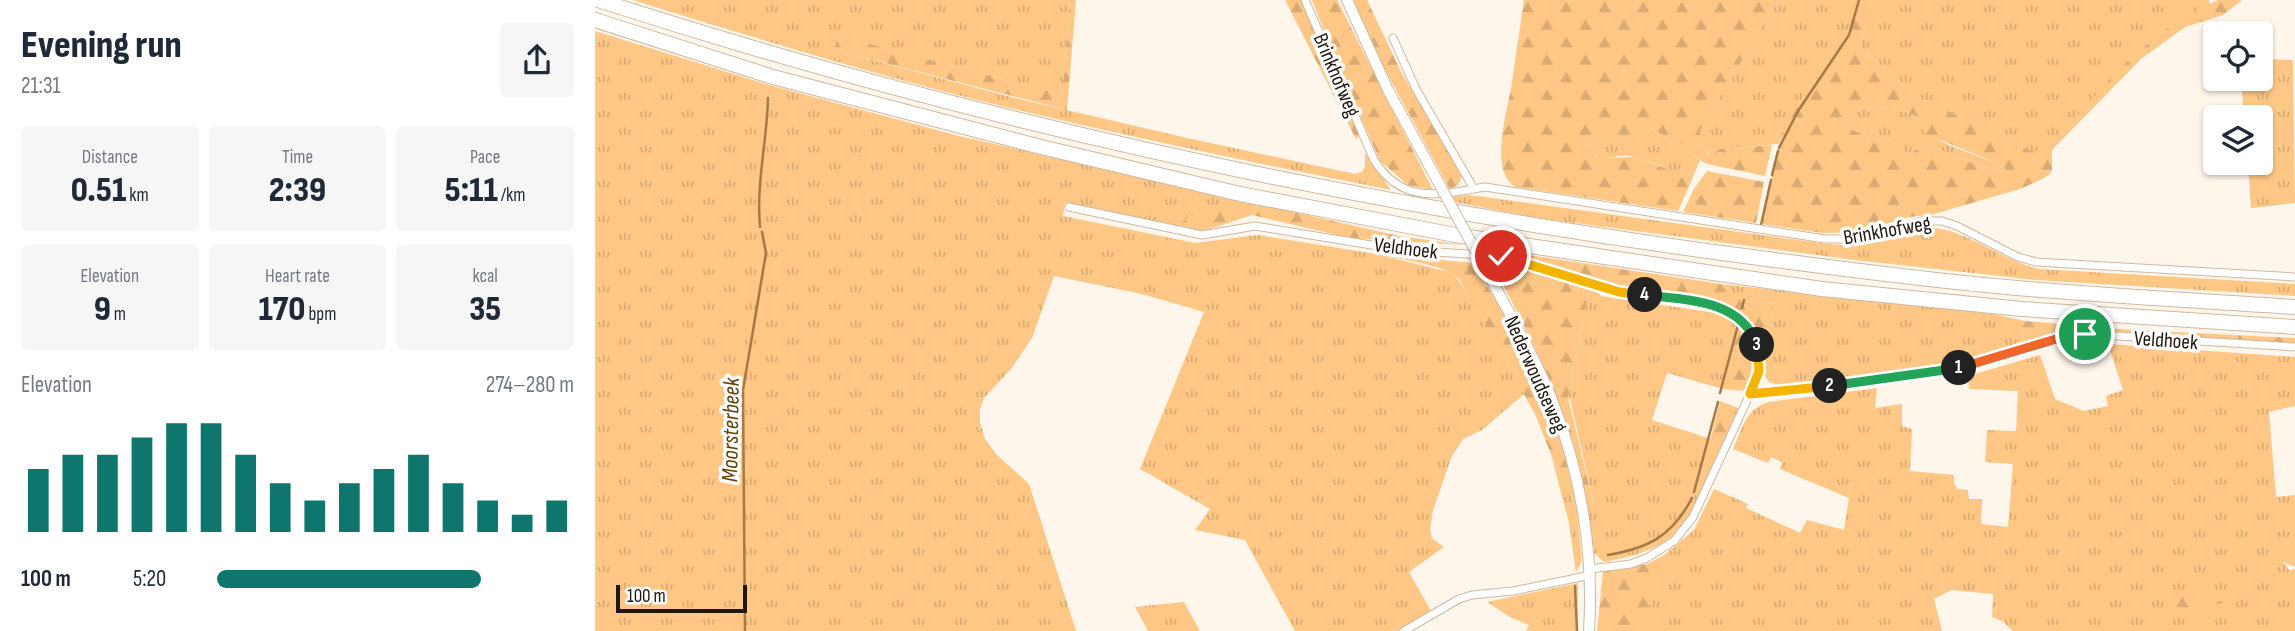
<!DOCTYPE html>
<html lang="en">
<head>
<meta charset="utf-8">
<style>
  :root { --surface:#fff; --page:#f6f6f7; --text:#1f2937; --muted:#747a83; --accent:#0f766e }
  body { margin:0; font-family:"Sofia Sans Condensed",sans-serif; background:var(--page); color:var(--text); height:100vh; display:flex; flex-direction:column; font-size:26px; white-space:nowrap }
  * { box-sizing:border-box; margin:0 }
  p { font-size:23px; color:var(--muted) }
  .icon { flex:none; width:38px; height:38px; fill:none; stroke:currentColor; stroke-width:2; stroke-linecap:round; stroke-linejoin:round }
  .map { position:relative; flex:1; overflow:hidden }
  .side { display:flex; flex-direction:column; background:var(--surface); width:595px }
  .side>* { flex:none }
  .controls { position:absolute; left:1608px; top:21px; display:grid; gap:14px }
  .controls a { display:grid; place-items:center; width:70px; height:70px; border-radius:7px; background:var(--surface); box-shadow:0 2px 5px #0004; font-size:35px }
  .scale { position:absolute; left:21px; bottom:18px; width:131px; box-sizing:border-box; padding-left:7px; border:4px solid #1f170e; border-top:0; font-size:19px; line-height:24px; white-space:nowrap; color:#1f170e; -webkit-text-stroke:5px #fff; paint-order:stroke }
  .pin { position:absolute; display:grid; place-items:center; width:60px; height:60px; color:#fff; margin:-30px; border:4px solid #fff; border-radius:50%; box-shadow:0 2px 7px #0007 }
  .km { position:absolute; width:35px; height:35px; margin:-18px; border-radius:50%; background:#222; color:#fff; font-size:19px; line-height:35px; text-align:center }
  .round { display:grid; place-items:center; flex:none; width:74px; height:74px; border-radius:7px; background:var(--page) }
  .overview { display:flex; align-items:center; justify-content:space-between; height:119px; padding:0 21px }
  h1 { font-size:38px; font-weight:800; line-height:52px }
  .figures { display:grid; grid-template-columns:repeat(3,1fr); gap:10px; height:119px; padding:7px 21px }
  .figures div { display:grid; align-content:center; border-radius:7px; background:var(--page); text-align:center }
  .figures b { font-size:35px; font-weight:800 }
  .figures small { font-size:19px; font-weight:400 }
  .figures p { font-size:19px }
  .chart { height:196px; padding:14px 21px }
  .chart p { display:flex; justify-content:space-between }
  .chart svg { width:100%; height:126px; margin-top:7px; stroke:var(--accent); stroke-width:6 }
  ul { padding:0 21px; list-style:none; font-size:23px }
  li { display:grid; grid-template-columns:112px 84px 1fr; align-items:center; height:52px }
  li i { height:18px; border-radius:9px; background:var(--accent) }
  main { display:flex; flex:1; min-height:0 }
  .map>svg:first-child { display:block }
</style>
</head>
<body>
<main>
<section class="side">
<div class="overview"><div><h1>Evening run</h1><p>21:31</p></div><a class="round"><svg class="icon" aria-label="share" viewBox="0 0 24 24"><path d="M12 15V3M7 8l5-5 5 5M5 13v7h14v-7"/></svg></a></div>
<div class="figures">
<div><p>Distance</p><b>0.51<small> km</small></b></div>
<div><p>Time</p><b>2:39</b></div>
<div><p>Pace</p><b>5:11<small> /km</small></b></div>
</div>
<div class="figures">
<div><p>Elevation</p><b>9<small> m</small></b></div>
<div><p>Heart rate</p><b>170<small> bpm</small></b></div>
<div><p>kcal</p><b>35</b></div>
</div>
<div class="chart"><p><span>Elevation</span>274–280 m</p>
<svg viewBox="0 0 160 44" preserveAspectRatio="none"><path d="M5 44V22M15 44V17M25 44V17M35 44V11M45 44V6M55 44V6M65 44V17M75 44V27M85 44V33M95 44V27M105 44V22M115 44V17M125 44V27M135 44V33M145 44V38M155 44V33"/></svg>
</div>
<ul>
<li><b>100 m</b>5:20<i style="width:74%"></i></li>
</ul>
</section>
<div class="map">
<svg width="1700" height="631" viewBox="0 0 1700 631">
  <defs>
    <pattern id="grass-tufts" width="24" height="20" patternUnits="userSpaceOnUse" patternTransform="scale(1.75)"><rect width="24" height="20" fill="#fec785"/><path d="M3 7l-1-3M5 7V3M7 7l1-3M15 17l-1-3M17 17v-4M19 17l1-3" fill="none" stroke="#d9aa72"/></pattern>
    <pattern id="forest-firs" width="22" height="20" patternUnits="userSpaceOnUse" patternTransform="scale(1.75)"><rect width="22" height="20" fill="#fec785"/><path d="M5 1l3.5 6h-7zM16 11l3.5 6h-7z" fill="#d9aa72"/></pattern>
  </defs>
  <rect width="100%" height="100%" fill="#fef5eb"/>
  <path fill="url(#grass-tufts)" d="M38,0H475L467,95L246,36L239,50L416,97L592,138L760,174L767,172L770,166V153L796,190C632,157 468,124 306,80C216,55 127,28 38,0Z
    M1183,0H1263L1253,34L1196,116L1183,144L1125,149L1115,156L1108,148L1105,131Z
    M1277,0H1601L1603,13L1569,30L1449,153L1437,151L1409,139L1367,117L1319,96L1265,48Z
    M0,31L174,85L364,136L664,204L657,215C634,199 599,212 579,227L470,203L468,216L600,243L663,235L781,254L858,273L872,293L929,394L887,430L868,439L856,458L838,510L835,530L837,538L849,547L814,572L837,613L804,631H700L650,540L600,530L615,509L545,469L609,312L547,294L459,276L437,338L416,369L389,398L385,409V423L390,439L402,455L434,484L481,631H0Z
    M1666,59L1698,60L1700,203L1656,208L1653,163H1666V117H1649L1646,79H1666Z
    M1268,109C1289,108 1310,108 1327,120L1328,130L1353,145L1409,166L1410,172L1376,163L1329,143L1316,154L1310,152L1297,140L1271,136L1249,126L1252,116Z
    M1058,129L1077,141L1087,144L1093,148L1094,153L1105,160L1095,184C1087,174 1047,157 1034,156C1023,155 1012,159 1001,158V144L992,146L988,143L1003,140L1023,144Z
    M874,195L1233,244C1246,245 1258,245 1271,242C1293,238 1317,225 1339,228C1373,231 1409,261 1444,269L1700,284V296L1442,280L1260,260L942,218L849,200L847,198Z
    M1126,284L1398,314L1430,321L1426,329L1430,347L1378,362L1183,385L1174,382L1170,376L1179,304L1148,301Z
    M995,286L1006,296L1121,313L1136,319L1142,325L1128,389L1072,373L1057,420L1116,439L1107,471L1116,475C1090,535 1073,550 1009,562L999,553L992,506L999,504L975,399H973Z
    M1513,344L1700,357V406L1674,412L1681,497L1700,495V567L1689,562L1694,570L1700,569V631H1418L1407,621L1397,617L1398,594L1356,590L1339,599L1347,631H1043L1073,564L1068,556L1099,530L1119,489L1153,504L1151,508L1205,533L1212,520L1249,530L1254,498L1185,469L1187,462L1176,457L1173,463L1138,449C1148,428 1150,409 1174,402L1282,388L1280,408L1307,404V426L1317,429L1315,471L1359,475V483L1362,489L1373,490L1374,499H1387L1386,524L1413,527L1418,464L1390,462L1392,430L1421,431L1423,391L1374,389L1373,376L1445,355L1460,399L1489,411L1513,406L1511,396L1528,390Z
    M956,454L982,509L987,561L981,572L974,523Z
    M983,583L982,631H931L934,625L915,617L892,602Z
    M589,602L605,631H553L540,607Z"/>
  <path fill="url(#forest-firs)" fill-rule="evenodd" d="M475,0H481L472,110L239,50L242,40L246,36L467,95Z
    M690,0H706L765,134L761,139Z
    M717,0H742L838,190L813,185L785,161L738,54Z
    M756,0H772L806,72L864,168L867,176L863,185L855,190L772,36Z
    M929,0H1183L1105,131L1108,148L1114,156L1125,149L1177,145L1170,176L1112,164L1094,153L1093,148L1087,144L1077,141L1058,129L1023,144L1003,140L988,143L992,146L1001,144L1006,149L1000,155L1001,158L1041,157L1082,173L1095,184L1083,211L921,187C892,172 914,107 917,82C921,55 925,27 929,0Z
    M1263,0H1277L1265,48L1319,96L1367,117L1409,139L1437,151L1449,152L1527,66L1569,30L1602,13L1601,0H1614L1615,4L1623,0H1647L1628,15L1590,27L1546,59L1457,150V170L1454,175L1443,181L1425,189L1335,215L1314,217L1270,232L1227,233L1166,224L1186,135L1196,116L1253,34ZM1268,109C1289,108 1310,108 1327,120L1328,130L1333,135L1409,166L1410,172L1376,163L1329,143L1316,154L1310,152L1297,140L1271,136L1249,126L1252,116Z
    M1112,171L1169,182L1161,223L1088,212L1099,189Z
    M664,204L804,236L868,245L755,238L657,215L612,230L596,231L579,227C595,215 621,204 642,207C647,208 652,212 657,215Z
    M874,246L1126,284L1148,301L1179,304L1170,376L1165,347L1158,331L1143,315L1115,301L1025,286L918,255L877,252Z
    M781,254L878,263C897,296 926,336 941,370C960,415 972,461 982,509L956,454L940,414L864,279C849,264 803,259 781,254Z
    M896,261L915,262L995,286L973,398L999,505L992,506C979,415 937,342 896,261Z
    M1430,321L1523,329L1700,338V344L1481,330L1463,334L1430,347L1426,329Z
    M1142,325C1162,349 1160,364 1150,391L1128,389Z
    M1125,401L1143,408L1116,475L1107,472Z
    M1068,556L1073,564L1043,631H1002L1008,572L1052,564Z
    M1577,596L1630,602L1573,618L1580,597Z"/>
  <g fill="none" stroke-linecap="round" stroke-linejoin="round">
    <path stroke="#a57a45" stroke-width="2.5" d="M1184,148L1203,111L1254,35L1264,0
      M1177,175L1183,151
      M1166,225L1176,180
      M165,227C161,183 172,142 173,98
      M1147,308L1149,300
      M1125,393L1143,325
      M1099,492L1123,402
      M1013,555C1054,548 1077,536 1097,498
      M980,586L982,631
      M150,631L148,390L171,253L167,232"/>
    <defs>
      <path id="street" d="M710,0L779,160C808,206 846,194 890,187L1230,239H1256L1279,235L1326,221H1347L1362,226L1423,257L1441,262L1700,277
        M798,38L821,89L879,189
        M474,207L607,235L660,226L807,250L906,256L1024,292L1114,304L1139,315L1150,325L1160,340L1164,371L1155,394
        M995,569L1036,564L1052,558L1079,541L1098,517L1155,394L1356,370L1468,336L1490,334L1700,347
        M809,631L864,599L877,595L918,591L996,575"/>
      <path id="secondary" d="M752,0L793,90L841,178
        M891,270C914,313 939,355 957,400C986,473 999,553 994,631"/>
      <path id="highway" d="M3,0C383,123 776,208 1172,259C1255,270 1339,281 1422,288C1515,296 1607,301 1700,307
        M0,20L178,77L446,147L645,194L860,235L1227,289L1427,309L1700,327"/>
    </defs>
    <use href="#street" stroke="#ceb9a1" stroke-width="9"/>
    <use href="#secondary" stroke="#ceb9a1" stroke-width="12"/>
    <use href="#highway" stroke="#ceb9a1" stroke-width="16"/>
    <use href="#street" stroke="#fff" stroke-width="7"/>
    <use href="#secondary" stroke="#fff" stroke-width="10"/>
    <use href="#highway" stroke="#fff" stroke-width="14"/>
    <defs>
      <path id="secondary-bridge" d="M841,178L891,270"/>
    </defs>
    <use href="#secondary-bridge" stroke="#ceb9a1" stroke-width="12" stroke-linecap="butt"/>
    <use href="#secondary-bridge" stroke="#fff" stroke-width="10"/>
  </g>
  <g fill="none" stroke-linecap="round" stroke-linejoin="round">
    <defs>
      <path id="split-1" d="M1364,368L1468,337L1490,334"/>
      <path id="split-2" d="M1235,386L1364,368"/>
      <path id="split-3" d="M1162,345L1164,371L1155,394L1235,386"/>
      <path id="split-4" d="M1050,295C1090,300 1146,299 1162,345"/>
      <path id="split-5" d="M906,256L1024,292L1050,295"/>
    </defs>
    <use href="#split-1" stroke="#fff" stroke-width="14"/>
    <use href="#split-2" stroke="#fff" stroke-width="14"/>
    <use href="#split-3" stroke="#fff" stroke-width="14"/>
    <use href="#split-4" stroke="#fff" stroke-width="14"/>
    <use href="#split-5" stroke="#fff" stroke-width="14"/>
    <use href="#split-1" stroke="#f0652b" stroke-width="9"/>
    <use href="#split-2" stroke="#22a559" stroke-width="9"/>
    <use href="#split-3" stroke="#f5b400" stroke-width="9"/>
    <use href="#split-4" stroke="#22a559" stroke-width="9"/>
    <use href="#split-5" stroke="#f5b400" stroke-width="9"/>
  </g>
  <g text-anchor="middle" stroke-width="7" stroke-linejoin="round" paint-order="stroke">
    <g font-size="21" fill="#1f170e" stroke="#fff">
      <text transform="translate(742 75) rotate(67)" y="7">Brinkhofweg</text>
      <text transform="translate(1292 230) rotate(-10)" y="7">Brinkhofweg</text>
      <text transform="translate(811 248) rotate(7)" y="7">Veldhoek</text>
      <text transform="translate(1571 340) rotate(4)" y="7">Veldhoek</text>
      <text transform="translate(941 374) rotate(66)" y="7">Nederwoudseweg</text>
    </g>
    <g font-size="23" font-style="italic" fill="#664003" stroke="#fff">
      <text transform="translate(135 430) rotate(-89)" y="8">Moorsterbeek</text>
    </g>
  </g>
</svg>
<div class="controls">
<a><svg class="icon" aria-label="locate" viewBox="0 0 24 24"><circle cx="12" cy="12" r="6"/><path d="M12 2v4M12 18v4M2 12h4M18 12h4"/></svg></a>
<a><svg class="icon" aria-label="layers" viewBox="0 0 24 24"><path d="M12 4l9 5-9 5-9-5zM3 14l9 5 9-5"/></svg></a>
</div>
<div class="scale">100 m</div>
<div class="pin" style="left:1490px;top:334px;background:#1e9e55"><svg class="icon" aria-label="arrive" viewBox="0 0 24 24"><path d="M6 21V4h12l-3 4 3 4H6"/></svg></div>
<div class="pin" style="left:906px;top:256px;background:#d93025"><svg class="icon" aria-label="check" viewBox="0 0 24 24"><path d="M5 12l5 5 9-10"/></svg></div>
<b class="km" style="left:1364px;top:368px">1</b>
<b class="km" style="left:1235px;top:386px">2</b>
<b class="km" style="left:1162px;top:345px">3</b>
<b class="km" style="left:1050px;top:295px">4</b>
</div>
</main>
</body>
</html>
